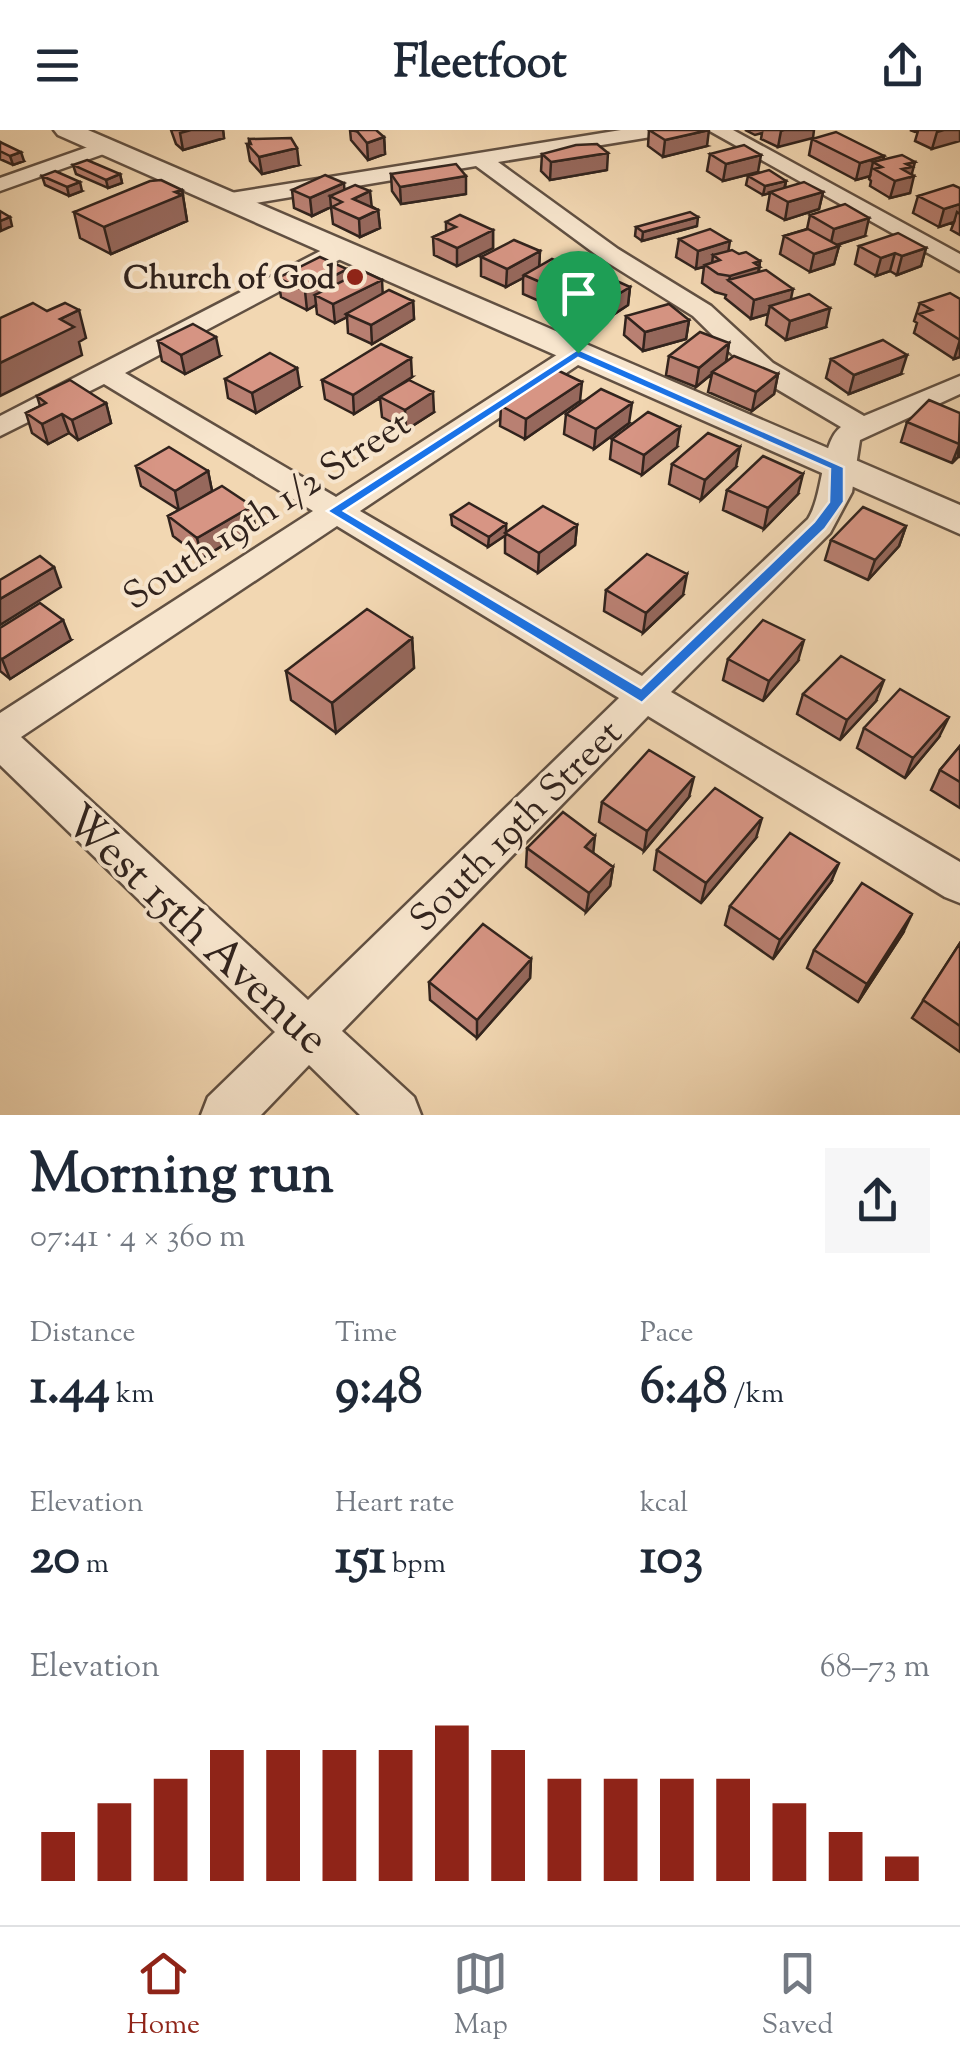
<!DOCTYPE html>
<html lang="en">
<head>
<meta charset="utf-8">
<style>
  :root { --surface:#fff; --page:#f6f6f7; --text:#1f2937; --muted:#747a83; --line:#e0e1e3; --accent:#8f2418 }
  body { margin:0; font-family:"Sorts Mill Goudy",serif; background:var(--page); color:var(--text); height:100vh; display:flex; flex-direction:column; font-size:38px; white-space:nowrap }
  * { box-sizing:border-box; margin:0 }
  p { font-size:32px; color:var(--muted) }
  .icon { flex:none; width:55px; height:55px; fill:none; stroke:currentColor; stroke-width:2; stroke-linecap:round; stroke-linejoin:round }
  .map { position:relative; height:985px; overflow:hidden }
  .panel { display:flex; flex-direction:column; background:var(--surface); flex:1 }
  .panel>* { flex:none }
  .pin { position:absolute; display:grid; place-items:center; width:85px; height:85px; color:#fff; margin:-102px -42px; border-radius:50% 50% 50% 0; rotate:-45deg; box-shadow:0 0 10px #0007 }
  .pin .icon { rotate:45deg }
  .round { display:grid; place-items:center; flex:none; width:105px; height:105px; border-radius:0px; background:var(--page) }
  .headline { display:flex; align-items:center; justify-content:space-between; height:170px; padding:0 30px }
  h1 { font-size:55px; font-weight:800; line-height:75px }
  .figures { display:grid; grid-template-columns:repeat(3,1fr); gap:15px; height:170px; padding:10px 30px }
  .figures div { display:grid; align-content:center }
  .figures b { font-size:50px; font-weight:800 }
  .figures small { font-size:28px; font-weight:400 }
  .figures p { font-size:28px }
  .chart { height:280px; padding:20px 30px }
  .chart p { display:flex; justify-content:space-between }
  .chart svg { width:100%; height:180px; margin-top:10px; stroke:var(--accent); stroke-width:6 }
  header { display:flex; justify-content:space-between; align-items:center; height:130px; padding:0 30px; background:var(--surface); font-size:45px; font-weight:800 }
  .menu { display:flex; justify-content:space-around; align-items:center; height:140px; border-top:2px solid var(--line); background:var(--surface); font-size:28px; color:var(--muted) }
  .menu a { display:grid; justify-items:center; gap:5px }
  .menu .current { color:var(--accent) }
  .map>svg:first-child { display:block }
</style>
</head>
<body>
<header><svg class="icon" aria-label="menu" viewBox="0 0 24 24"><path d="M4 6h16M4 12h16M4 18h16"/></svg>Fleetfoot<svg class="icon" aria-label="share" viewBox="0 0 24 24"><path d="M12 15V3M7 8l5-5 5 5M5 13v7h14v-7"/></svg></header>
<div class="map">
<svg width="960" height="985" viewBox="0 0 960 985">
  <rect width="100%" height="100%" fill="#f2d7b2"/>
  <filter id="stains"><feTurbulence type="fractalNoise" baseFrequency=".002" numOctaves="4"/><feColorMatrix values="0 0 0 0 .2 0 0 0 0 .09 0 0 0 0 .02 0 0 0 .5 -.17"/></filter>
  <radialGradient id="worn" r=".72"><stop offset=".6" stop-color="#630" stop-opacity="0"/><stop offset="1" stop-color="#630" stop-opacity=".3"/></radialGradient>
  <g fill="none" stroke-linecap="round" stroke-linejoin="round">
    <defs>
      <path id="minor" d="M621,0H667L657,6L498,32L618,119L711,176L773,233L864,286L960,246V264L860,310L852,362L830,403L671,562L960,732V773L945,767L648,586L342,901L414,967L421,985H360L309,935L261,985H201L208,967L275,902L0,635V583L313,381L104,254L0,306V286L334,114H350L354,119L350,124L125,243L336,367L569,217H587L591,223L587,229L360,381L642,546L808,389C824,364 821,311 841,297L753,245L693,186L602,129L476,36L231,77L220,70L231,63ZM337,396L619,568L308,870L21,607Z
        M708,0H733L960,124V141Z
        M105,11L112,13V21L0,61V48Z"/>
      <path id="tertiary" d="M54,0H88L960,375V404L58,5Z"/>
    </defs>
    <use href="#minor" stroke="#615042" stroke-width="5"/>
    <use href="#tertiary" stroke="#615042" stroke-width="5"/>
    <use href="#minor" fill="#f7e5cd" fill-rule="evenodd"/>
    <use href="#tertiary" fill="#f7e5cd" fill-rule="evenodd"/>
  </g>
  <path fill="#b98072" stroke="#31231d" stroke-width="2.5" d="M171,0H223L224,8L183,20L176,14Z
    M350,0L384,7L385,24L368,30L351,10Z
    M649,0L707,16L663,27L648,16Z
    M745,0H814L778,17L761,9L762,3L755,5Z
    M910,0H960L932,19L915,11L918,1L915,2Z
    M249,9L299,35L262,44L250,31L247,14H249Z
    M812,9L884,26L883,30L912,44L910,63L890,68L870,56L871,51L869,49L870,46L856,50L809,25Z
    M0,12L24,31L13,35L0,29Z
    M542,24L607,40L550,50L541,41Z
    M710,24L758,42L723,51L707,41Z
    M73,35L120,44L122,53L108,58L76,44Z
    M391,44L466,64L401,74L392,61Z
    M42,46L82,61L69,66L45,55Z
    M748,46L786,51L785,58L823,62L819,79L785,90L767,80L770,63L763,65L746,55Z
    M960,58V105L951,100L954,92L939,97L913,83L918,66Z
    M182,60L187,91L111,124L80,108L74,82Z
    M292,60H344L378,80L380,98L360,107L333,94L331,77L312,86L294,78Z
    M810,85L865,106L837,115L839,116L834,134L810,142L780,124L784,106L807,99Z
    M446,92L493,100V118L457,136L434,125L433,107L446,101Z
    M697,96L642,111L635,106L636,97Z
    M679,109L729,121L760,131L759,142L826,197L786,210L766,195L768,184L751,189L725,168L726,165L715,162L702,153L704,137L696,139L676,127Z
    M859,116L926,118L921,136L897,145L890,141L876,146L855,134Z
    M540,121L539,136L574,156L546,174L523,164V148L506,157L481,146V127Z
    M278,148L348,149L383,163L413,171L414,189L372,214L348,203L347,187L335,193L317,184L316,175L307,180L281,167Z
    M630,157L628,175L596,196L575,186L576,168Z
    M960,169V227L954,229L914,203L917,193L914,191L920,173Z
    M626,186L689,190L686,209L643,221L624,205Z
    M158,211L220,226L185,244L162,231Z
    M729,213L726,232L778,244L774,264L752,281L708,262L712,244L696,257L666,245L669,226Z
    M831,229L901,244L849,264L826,248Z
    M412,247L392,260L434,282L406,300L382,287L380,268L354,284L325,269L322,250Z
    M225,249L300,257L256,283L228,268Z
    M37,266L106,273L111,293L78,310L69,303L48,314L32,303L26,283L40,276Z
    M580,271L525,309L500,296L501,276Z
    M960,283V327H958L952,333L901,312L907,292Z
    M566,284L629,293L594,319L564,304Z
    M612,309L677,317L642,345L610,329Z
    M672,334L736,337L701,370L669,354Z
    M136,336L208,341L212,361L255,396L202,428L173,406L168,386L179,380L141,356Z
    M727,360L798,364L764,399L723,380Z
    M451,385L506,394V403L577,395L575,415L538,443L505,423V405L488,417L452,395Z
    M906,396L899,416L868,450L825,430L831,410Z
    M606,460L683,465L643,503L604,481Z
    M0,498L71,510L10,549L0,541Z
    M412,508L414,538L336,603L291,570L286,541Z
    M728,529L798,531L763,571L723,550Z
    M803,564L876,571L840,610L797,584Z
    M864,598L939,607L905,648L857,618Z
    M960,616V678L931,660L940,640Z
    M689,667L644,721L599,692L602,672Z
    M756,708L701,773L654,740L657,720Z
    M527,718L593,723L613,737L610,756L586,782L526,737Z
    M831,752L773,829L725,795L730,776Z
    M903,803L858,872L807,838L814,820Z
    M960,813V922L912,888Z
    M531,829L530,848L477,908L430,870L429,852Z"/>
  <path fill="#96685c" stroke="#31231d" stroke-width="2.5" d="M191,0H223L224,8L183,20L180,3Z
    M709,0L707,16L663,27L665,10Z
    M784,0H814L813,8L778,17L781,1Z
    M944,0H960V11L932,19L937,2Z
    M384,7L385,24L368,30L367,13Z
    M297,18L299,35L262,44L259,27Z
    M21,22L24,31L13,35L10,26Z
    M608,23L607,40L550,50L551,32Z
    M761,25L758,42L723,51L726,34Z
    M884,26L882,37L873,32L870,46L856,50L860,33Z
    M915,32L911,47L914,46L910,63L890,68L895,51L906,34Z
    M120,44L122,53L108,58L106,50Z
    M466,46V64L401,74L400,57Z
    M786,51L784,59L763,65L765,56Z
    M80,52L82,61L69,66L67,57Z
    M344,53L345,70L330,66L331,77L312,86L310,68Z
    M182,60L187,91L111,124L104,97Z
    M370,61L372,79L353,69Z
    M823,62L819,79L785,90L788,72Z
    M960,74V84L957,82L954,92L939,97L944,79Z
    M378,80L380,98L360,107L359,89Z
    M10,87L12,96L1,101L0,91Z
    M698,87L697,96L642,111L643,102Z
    M869,88L865,106L830,117L834,99Z
    M493,100V118L457,136V118Z
    M730,111L727,129L720,130L713,125L712,134L696,139L698,121Z
    M839,116L834,134L810,142L814,124Z
    M926,118L921,136L897,145L902,126Z
    M540,121L539,139L524,145L523,148L506,157L507,139Z
    M895,123L890,141L876,146L881,128Z
    M760,131L756,155L729,151L730,146Z
    M575,138L574,156L546,174L547,155Z
    M347,139L349,158L315,165L316,175L307,180L305,161Z
    M382,150L383,169L346,184L347,187L335,193L333,174Z
    M630,157L628,175L596,196L597,177Z
    M793,159L789,178L770,176L768,184L751,189L754,170Z
    M413,171L414,189L372,214L371,195Z
    M830,178L826,197L786,210L790,191Z
    M79,180L86,208L79,212L82,225L0,266V233L60,189Z
    M689,190L686,209L643,221L645,202Z
    M216,207L220,226L185,244L181,225Z
    M960,210V227L954,229Z
    M729,213L726,232L696,257L699,238Z
    M907,225L901,244L849,264L854,245Z
    M411,228L412,247L354,284L353,265Z
    M297,238L300,257L256,283L252,263Z
    M778,244L774,264L752,281L756,262Z
    M582,252L580,271L525,309L526,289Z
    M433,262L434,282L406,300L405,280Z
    M106,273L111,293L78,310L72,290Z
    M632,273L629,293L594,319L596,299Z
    M62,284L69,303L48,314L42,294Z
    M680,297L677,317L642,345L644,325Z
    M960,313L958,327L952,333Z
    M740,317L736,337L701,370L705,350Z
    M208,341L212,361L179,381L175,361Z
    M803,344L798,364L764,399L768,378Z
    M252,376L255,396L202,428L197,408Z
    M506,394V405L488,417L489,407Z
    M577,395L575,415L538,443L539,423Z
    M906,396L899,416L868,450L875,430Z
    M54,437L61,457L0,495V469Z
    M687,444L683,465L643,503L646,483Z
    M63,490L71,510L10,549L2,529Z
    M412,508L414,538L336,603L332,573Z
    M804,510L798,531L763,571L769,551Z
    M884,550L876,571L840,610L847,590Z
    M949,587L939,607L905,648L913,628Z
    M694,647L689,667L644,721L647,701Z
    M762,688L756,708L701,773L706,753Z
    M595,706L593,725L585,717Z
    M839,733L831,752L773,829L780,810Z
    M613,737L610,756L586,782L589,763Z
    M912,784L903,803L858,872L867,854Z
    M531,829L530,848L477,908V890Z"/>
  <path fill="#d79584" stroke="#31231d" stroke-width="2.5" d="M356,0H376L384,7L367,13Z
    M649,0H709L665,10Z
    M836,2L884,26L860,33L812,9Z
    M291,8L297,18L259,27L247,14H251L249,9Z
    M0,12L21,22L10,26L0,21Z
    M597,14L608,23L551,32L542,24L576,15Z
    M744,15L761,25L726,34L710,24Z
    M902,25L915,32L906,34L912,37L902,39L914,46L895,51L874,39L882,37L873,32Z
    M87,30L120,44L106,50L73,35Z
    M456,34L466,46L400,57L391,44Z
    M769,40L786,51L765,56L748,46Z
    M55,41L80,52L67,57L42,46Z
    M325,45L344,53L310,68L292,60Z
    M161,50L182,60L175,62L182,65L104,97L74,82L150,51Z
    M804,52L823,62L788,72L770,62Z
    M355,55L370,61L353,69L378,80L359,89L332,77L342,72L330,66Z
    M953,55L960,58V74L944,79L918,66Z
    M845,74L869,88L834,99L810,85Z
    M0,81L10,87L0,91Z
    M690,82L698,87L643,102L636,97Z
    M460,85L493,100L457,118L433,107L456,97L446,92Z
    M710,99L730,111L698,121L679,109Z
    M808,99L839,116L814,124L784,106Z
    M898,103L926,118L902,126L895,123L881,128L859,116Z
    M514,110L540,121L507,139L481,127Z
    M732,120L739,124L746,122L760,131L754,133L760,137L730,146L718,144L705,135L720,130L713,125Z
    M320,127L347,139L305,161L278,148Z
    M552,129L575,138L547,155L524,145Z
    M766,140L793,159L754,170L728,150Z
    M363,141L382,150L333,174L315,165Z
    M610,148L630,157L597,177L576,168Z
    M389,160L413,171L371,195L346,184Z
    M950,163L960,169V210L919,184L932,180L920,173Z
    M809,164L830,178L790,191L770,176Z
    M33,173L47,181L65,173L79,180L60,189L74,197L0,233V188Z
    M669,174L689,190L645,202L626,186Z
    M193,194L216,207L181,225L158,211Z
    M700,202L729,213L699,238L669,226Z
    M883,210L907,225L854,245L831,229Z
    M381,214L411,228L353,265L322,250Z
    M270,223L297,238L252,263L225,249Z
    M734,226L778,244L756,262L712,242Z
    M557,240L582,252L526,289L501,276Z
    M70,250L106,273L72,290L62,284L42,294L26,283L46,273L37,266Z
    M409,250L433,262L405,280L380,267Z
    M601,259L632,273L596,299L566,284Z
    M929,270L960,283L959,314L907,292Z
    M648,282L680,297L644,325L612,309Z
    M708,303L740,317L705,350L672,334Z
    M169,317L208,341L175,361L136,336Z
    M763,326L803,344L768,378L727,360Z
    M222,356L252,376L197,408L168,386Z
    M469,373L506,394L489,407L451,385Z
    M543,376L577,395L539,423L505,403Z
    M863,377L906,396L875,430L831,410Z
    M647,424L687,444L646,483L606,460Z
    M40,426L54,437L0,469V450Z
    M40,473L63,490L2,529L0,528V498Z
    M367,479L412,508L332,573L286,541Z
    M763,490L804,510L769,551L728,529Z
    M841,526L884,550L847,590L803,564Z
    M900,559L949,587L913,628L864,598Z
    M960,616V652L940,640Z
    M649,620L694,647L647,701L602,672Z
    M715,658L762,688L706,753L657,720Z
    M563,682L595,706L585,717L613,737L589,763L527,718Z
    M790,703L839,733L780,810L730,776Z
    M862,753L912,784L867,854L814,820Z
    M483,794L531,829L477,890L429,852Z
    M960,813V896L923,870Z"/>
  <path fill="#1a73e8" stroke="#fff" stroke-width="2.5" fill-rule="evenodd" d="M578,219L844,337V372L825,399L642,573L327,381ZM578,228L830,339L829,372L814,392L641,558L344,381Z"/>
  <circle fill="#8f2418" stroke="#f7e5cd" stroke-width="4" cx="355" cy="147" r="10"/>
  <g text-anchor="middle" stroke-width="8" stroke-linejoin="round" paint-order="stroke">
    <g font-size="32" font-weight="bold" fill="#31231d" stroke="#f7e5cd" text-anchor="end">
      <text x="335" y="158">Church of God</text>
    </g>
    <g font-size="38" fill="#31231d" stroke="#f7e5cd">
      <text transform="translate(266 379) rotate(-33)" y="13">South 19th 1/2 Street</text>
      <text transform="translate(515 695) rotate(-45)" y="13">South 19th Street</text>
    </g>
    <g font-size="45" fill="#31231d" stroke="#f7e5cd">
      <text transform="translate(198 798) rotate(43)" y="16">West 15th Avenue</text>
    </g>
  </g>
  <rect width="100%" height="100%" filter="url(#stains)"/>
  <rect width="100%" height="100%" fill="url(#worn)"/>
</svg>
<div class="pin" style="left:578px;top:223px;background:#1e9e55"><svg class="icon" aria-label="arrive" viewBox="0 0 24 24"><path d="M6 21V4h12l-3 4 3 4H6"/></svg></div>
</div>
<section class="panel">
<div class="headline"><div><h1>Morning run</h1><p>07:41 · 4 × 360 m</p></div><a class="round"><svg class="icon" aria-label="share" viewBox="0 0 24 24"><path d="M12 15V3M7 8l5-5 5 5M5 13v7h14v-7"/></svg></a></div>
<div class="figures">
<div><p>Distance</p><b>1.44<small> km</small></b></div>
<div><p>Time</p><b>9:48</b></div>
<div><p>Pace</p><b>6:48<small> /km</small></b></div>
</div>
<div class="figures">
<div><p>Elevation</p><b>20<small> m</small></b></div>
<div><p>Heart rate</p><b>151<small> bpm</small></b></div>
<div><p>kcal</p><b>103</b></div>
</div>
<div class="chart"><p><span>Elevation</span>68–73 m</p>
<svg viewBox="0 0 160 44" preserveAspectRatio="none"><path d="M5 44V32M15 44V25M25 44V19M35 44V12M45 44V12M55 44V12M65 44V12M75 44V6M85 44V12M95 44V19M105 44V19M115 44V19M125 44V19M135 44V25M145 44V32M155 44V38"/></svg>
</div>
</section>
<nav class="menu">
<a class="current"><svg class="icon" aria-label="home" viewBox="0 0 24 24"><path d="M3 11l9-7 9 7M6 9v11h12V9"/></svg>Home</a>
<a><svg class="icon" aria-label="map" viewBox="0 0 24 24"><path d="M3 6l6-2 6 2 6-2v14l-6 2-6-2-6 2zM9 4v14M15 6v14"/></svg>Map</a>
<a><svg class="icon" aria-label="saved" viewBox="0 0 24 24"><path d="M7 4h10v16l-5-4-5 4z"/></svg>Saved</a>
</nav>
</body>
</html>
